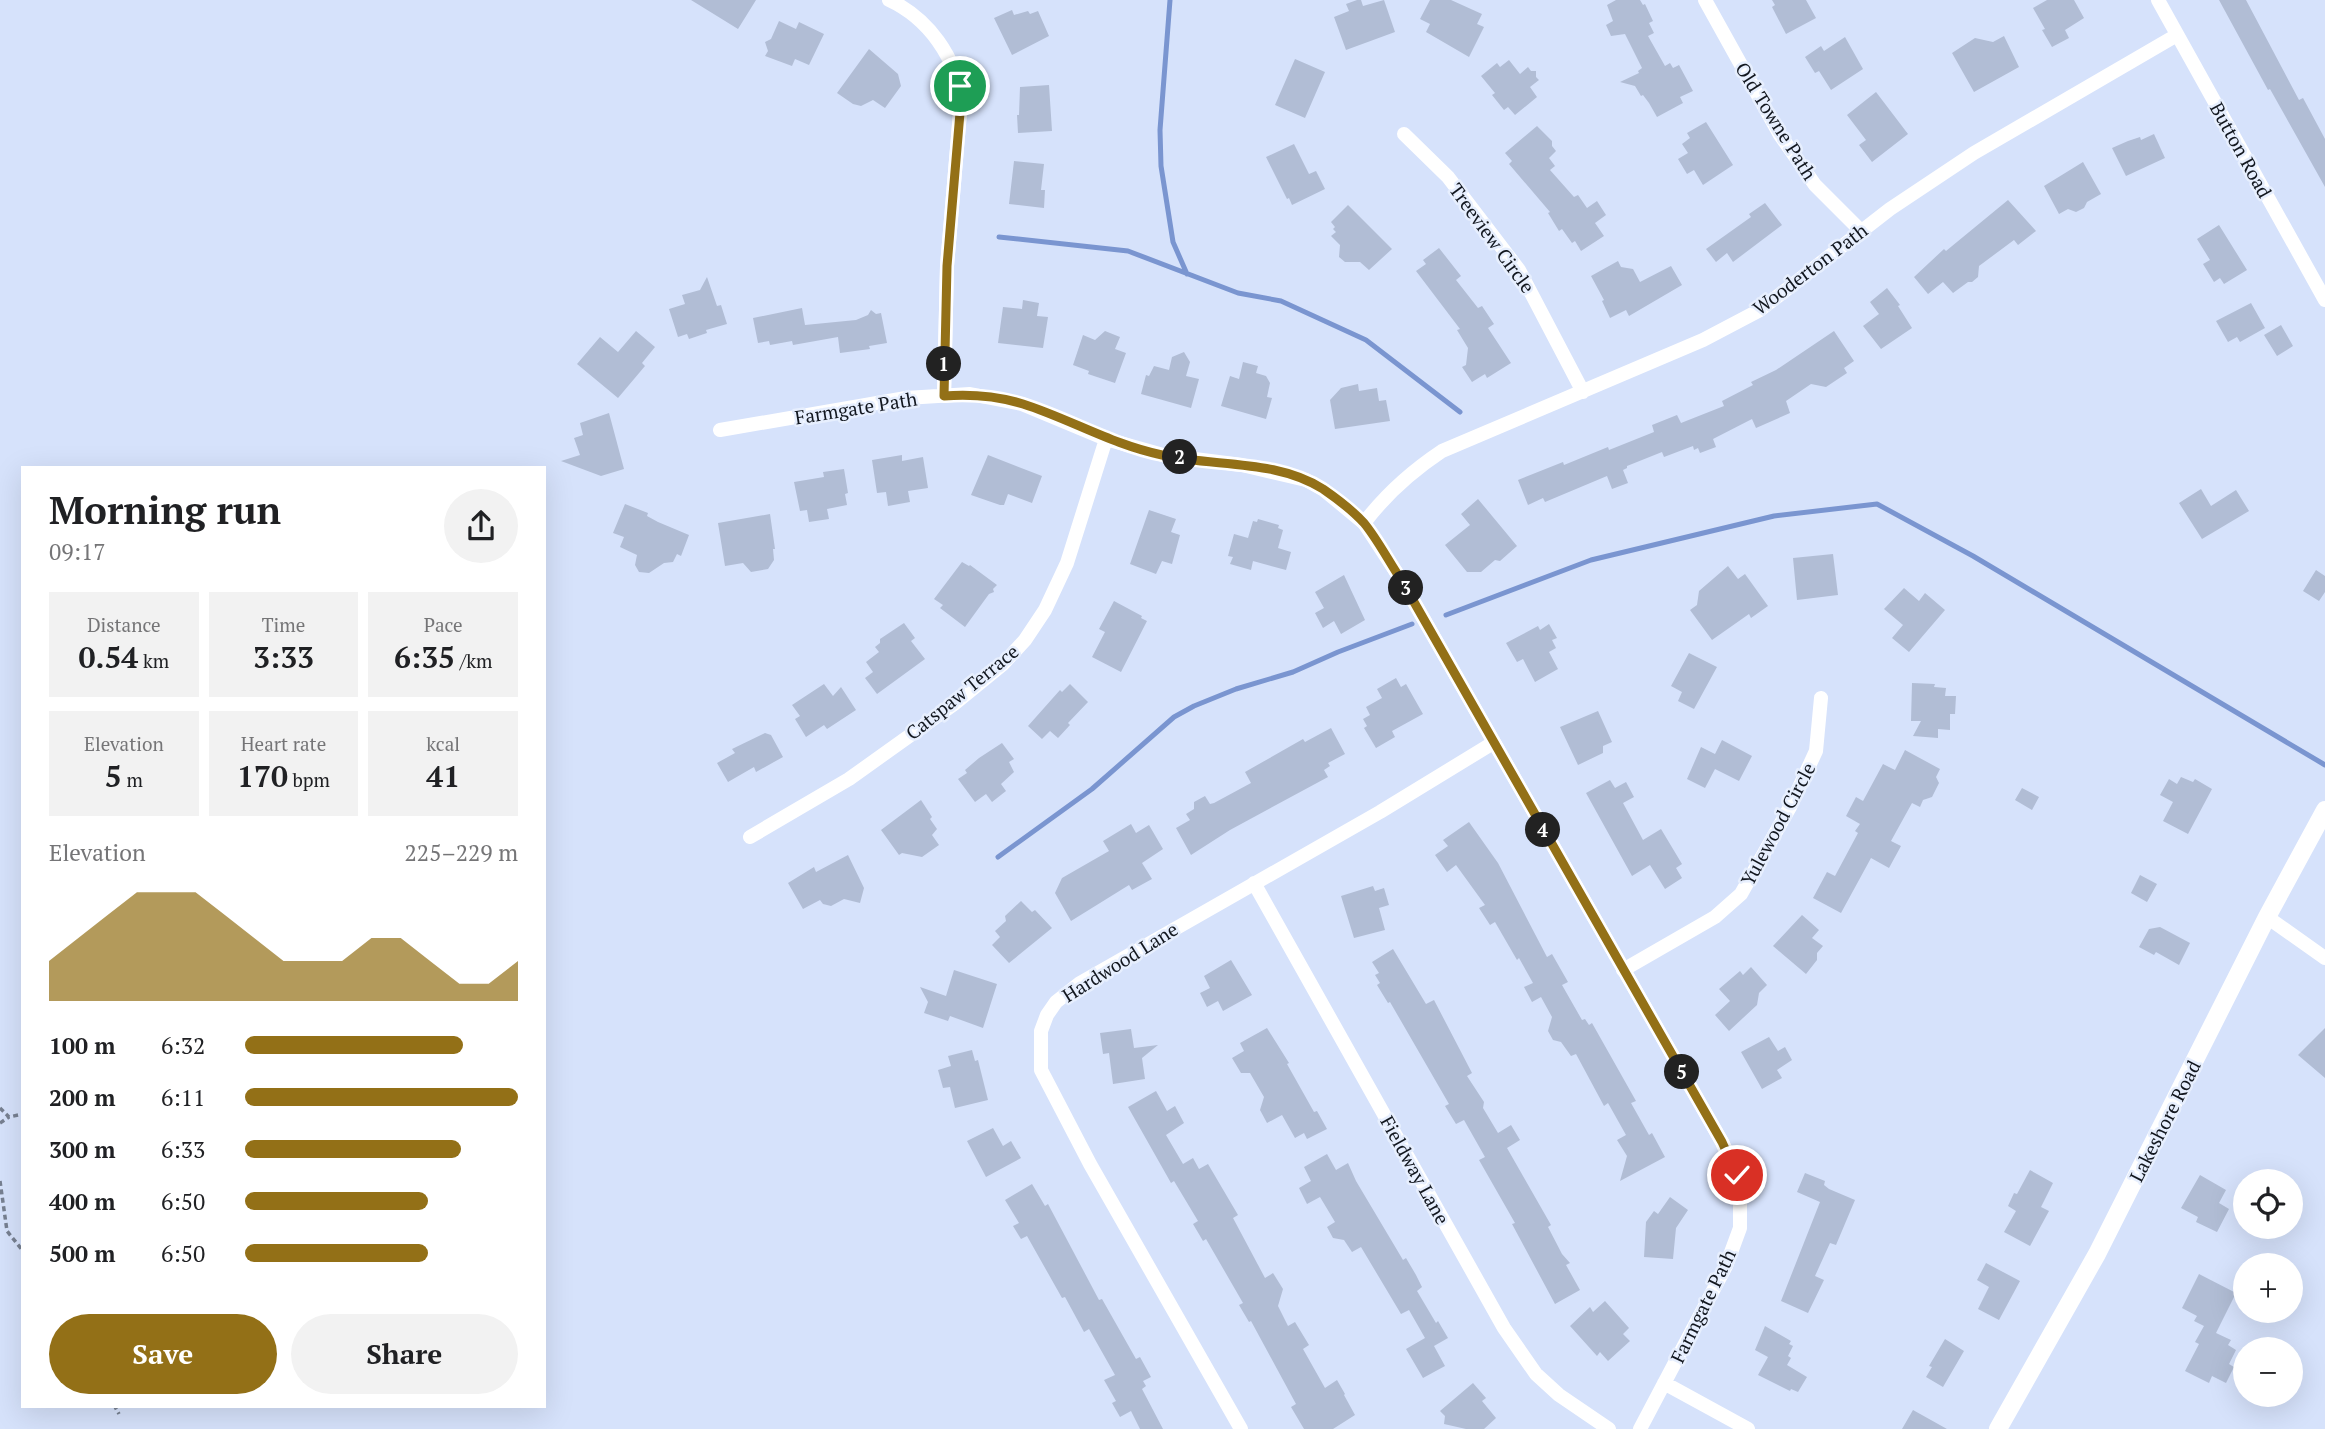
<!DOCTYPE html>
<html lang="en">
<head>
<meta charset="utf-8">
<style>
  :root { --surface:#fff; --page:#f2f2f2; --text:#202124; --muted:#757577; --accent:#937017 }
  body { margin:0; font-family:"PT Serif",serif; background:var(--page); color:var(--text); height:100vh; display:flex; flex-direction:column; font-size:26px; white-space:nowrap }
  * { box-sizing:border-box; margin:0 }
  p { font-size:23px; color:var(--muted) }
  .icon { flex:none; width:38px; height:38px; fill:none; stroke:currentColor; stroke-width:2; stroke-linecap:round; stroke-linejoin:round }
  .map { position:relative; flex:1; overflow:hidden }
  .drawer { position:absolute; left:21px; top:466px; width:525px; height:942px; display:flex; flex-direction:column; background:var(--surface); border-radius:0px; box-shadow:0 7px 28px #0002 }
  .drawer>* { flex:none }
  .controls { position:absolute; left:2233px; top:1169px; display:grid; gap:14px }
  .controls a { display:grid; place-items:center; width:70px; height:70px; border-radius:50%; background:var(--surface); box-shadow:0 7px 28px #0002; font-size:35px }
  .pin { position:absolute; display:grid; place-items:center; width:60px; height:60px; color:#fff; margin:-30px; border:4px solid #fff; border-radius:50%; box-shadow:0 2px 7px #0007 }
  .km { position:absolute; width:35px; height:35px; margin:-18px; border-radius:50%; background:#222; color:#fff; font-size:19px; line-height:35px; text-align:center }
  .round { display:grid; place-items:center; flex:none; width:74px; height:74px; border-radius:37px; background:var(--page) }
  .summary { display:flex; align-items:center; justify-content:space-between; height:119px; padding:0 28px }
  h1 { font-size:38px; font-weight:600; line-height:52px }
  .stats { display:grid; grid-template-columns:repeat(3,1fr); gap:10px; height:119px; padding:7px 28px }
  .stats div { display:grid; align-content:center; border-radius:0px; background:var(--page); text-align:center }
  .stats b { font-size:30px; font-weight:600 }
  .stats small { font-size:19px; font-weight:400 }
  .stats p { font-size:19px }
  .chart { height:196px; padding:14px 28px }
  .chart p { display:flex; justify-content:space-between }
  .chart svg { width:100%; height:126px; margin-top:7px; fill:var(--accent); opacity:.7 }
  .cta { display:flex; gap:14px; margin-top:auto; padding:14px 28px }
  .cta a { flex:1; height:80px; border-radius:42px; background:var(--accent); color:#fff; font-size:28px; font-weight:600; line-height:80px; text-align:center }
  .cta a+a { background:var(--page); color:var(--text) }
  ul { padding:0 28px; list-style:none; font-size:23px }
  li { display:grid; grid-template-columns:112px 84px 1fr; align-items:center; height:52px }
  li i { height:18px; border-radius:9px; background:var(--accent) }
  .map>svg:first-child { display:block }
</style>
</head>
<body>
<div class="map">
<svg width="2325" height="1429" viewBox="0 0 2325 1429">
  <rect width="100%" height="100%" fill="#d6e2fb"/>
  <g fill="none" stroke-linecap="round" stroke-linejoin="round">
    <path stroke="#7a95d0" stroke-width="5" d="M1170,0L1160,130L1161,166L1173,242L1187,274
      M999,237L1128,251L1238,293L1281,301L1366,340L1460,412
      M1446,615L1591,560L1774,516L1877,504L1973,556L2325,765
      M998,857L1092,789L1174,717L1194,706L1236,689L1293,672L1338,652L1412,624"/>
  </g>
  <path fill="#b1bdd5" d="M691,0H756L738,29Z
    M1357,0H1361L1363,6L1384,0L1395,32L1346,50L1334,17L1349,11L1346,4Z
    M1430,0H1451L1482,14L1477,24L1484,27L1469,57L1426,32L1430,24L1420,19Z
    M1616,0H1640L1643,5L1645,4L1653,21L1649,23L1654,33L1648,36L1665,66L1670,63L1673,68L1679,65L1693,91L1680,97L1683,103L1657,117L1649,103L1643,95L1641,96L1635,86L1620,82L1639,73L1638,71L1642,68L1625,34L1611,36L1606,25L1613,21L1607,5Z
    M1772,0H1806L1816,18L1786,34L1772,7L1775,5Z
    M2047,0H2074L2084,18L2065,30L2069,38L2052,47L2042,30L2045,29L2033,8Z
    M2219,0H2246L2299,100L2303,98L2325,139V187L2270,89L2268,90Z
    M1012,10L1014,15L1028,11L1030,14L1038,11L1049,36L1012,55L994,18Z
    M779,21L796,29L799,22L824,34L809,65L795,59L792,66L765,56L768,51L765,42L771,39Z
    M2004,36L2019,67L1974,92L1952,53L1975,38L1993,42Z
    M1845,37L1863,69L1831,90L1819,71L1815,73L1805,57L1821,46L1824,51Z
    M869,49L898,74L901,86L885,108L873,100L861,106L853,104L837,93Z
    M1295,59L1325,72L1305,118L1275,105Z
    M1509,60L1520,74L1528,67L1531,71H1536V77L1539,80L1530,87L1537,97L1515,115L1508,107L1504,110L1492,95L1495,93L1481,76L1497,63L1500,67Z
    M1049,85L1052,131L1018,133L1017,115H1019L1020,87Z
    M1876,92L1908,134L1872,162L1859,145L1866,140L1847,115Z
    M1706,122L1733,165L1703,185L1694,170L1687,174L1678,159L1688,153L1682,144L1690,138L1687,133Z
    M1537,126L1552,141V146L1556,151L1549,158L1555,166L1550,170L1574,197L1578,195L1587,208L1597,201L1606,215L1595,223L1604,236L1581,251L1575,241L1572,243L1562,229L1559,231L1548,213L1550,212L1509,164L1512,161L1505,153Z
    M2154,134L2165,158L2126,176L2112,148L2128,141L2140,137L2141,140Z
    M1294,144L1309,174L1316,171L1325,189L1292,205L1289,198L1287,199L1266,157Z
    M1014,161L1044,164L1041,190H1045L1044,208L1009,204Z
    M2083,162L2101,194L2087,202L2084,208L2076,212L2068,209L2059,214L2044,186Z
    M2008,200L2036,231L2018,245L2014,240L1979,266L1978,277L1972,282H1968L1953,293L1943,282L1928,294L1914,277L1944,249L1946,251Z
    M1765,203L1782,225L1733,262L1727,253L1716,262L1706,249L1751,217L1749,214Z
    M1348,205L1392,249L1369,270L1360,262H1345L1339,257L1340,245L1331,236L1336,232L1333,229L1335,227L1331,222Z
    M2219,225L2247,270L2224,284L2220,278L2214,282L2203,264L2210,260L2197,239Z
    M1439,248L1461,276L1456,280L1478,308L1482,306L1494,324L1488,328L1511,363L1487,378L1485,374L1472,382L1462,367L1466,365L1468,348L1457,330L1460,329L1416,271L1426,264L1423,260Z
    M1618,261L1621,267L1633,269L1640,282L1671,266L1682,285L1629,316L1626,310L1610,318L1602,301L1604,300L1591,276Z
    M707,277L717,306L721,305L727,324L706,330L707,333L689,339L687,334L678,337L669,309L685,304L682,295L700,290Z
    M1887,288L1900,305L1898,306L1912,328L1881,349L1863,326L1879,314L1870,302Z
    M1023,300L1039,303L1037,316L1048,317L1043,348L998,343L1003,307L1022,309Z
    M2251,303L2265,328L2240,342L2237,337L2228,342L2216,321Z
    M802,308L805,325L856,320L868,315L871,310L876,314L881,313L887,343L869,346L870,349L840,353L838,337L793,345L792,341L770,345L769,341L758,343L753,318Z
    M2281,325L2293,346L2277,356L2264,335Z
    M636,331L655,347L642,363L645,366L618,398L577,364L600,337L618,352Z
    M1105,331L1120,337L1115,349L1126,353L1115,383L1088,374L1089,371L1073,365L1083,335L1095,340Z
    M1834,331L1854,361L1844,368L1847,373L1826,387L1811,384L1786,401L1790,413L1756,428L1752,419L1713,439L1716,447L1700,453L1698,448L1694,450L1693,446L1664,457L1662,452L1627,466V468L1623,470L1628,483L1612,489L1607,476L1545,502L1543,498L1528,505L1518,480L1563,462L1564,465L1608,447L1609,450L1654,432L1652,425L1677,415L1681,423L1724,406L1722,401L1753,385L1751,382L1776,370Z
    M1184,352L1190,362L1186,376L1199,379L1191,408L1141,394L1146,375L1149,376L1154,366L1169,370L1172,357Z
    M1243,362L1258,366L1256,373L1266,376L1270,383L1267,397L1272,398L1266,419L1221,406L1230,376L1239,379Z
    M1358,384L1359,391L1377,388L1379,401L1386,400L1390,421L1335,429L1330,400L1341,388Z
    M609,413L624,469L601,476L561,461L580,455L574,438L583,435L580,423Z
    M902,455V461L923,457L928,488L908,491L910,502L888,506L886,492L877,493L872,460Z
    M988,455L1042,476L1032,503L1008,494L1004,505H1000L971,495Z
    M844,469L848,493L845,494L847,505L827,509L829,519L809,522L807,510L800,511L794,482L824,477L823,472Z
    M2201,489L2211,506L2236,490L2249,511L2202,539L2179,503Z
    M1478,499L1517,546L1500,561L1495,560L1481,572H1467L1445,545L1470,525L1461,514Z
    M625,504L648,513L647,516L658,522L689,535L681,556L677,554L673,562L664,563L649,573L639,572L635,565L637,555L620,547L624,537L613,533Z
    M1149,510L1176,519L1171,532L1180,535L1172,564L1162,561L1156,574L1130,564Z
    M770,514L775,549H773L774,560L768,569L751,572L743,563L725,566L718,523Z
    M1258,519L1279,525L1278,528L1283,530L1278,548L1291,552L1286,570L1253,561L1251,570L1230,564L1233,557L1228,556L1234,534L1248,538L1253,521L1257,522Z
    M1833,554L1838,595L1797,600L1793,558Z
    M962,562L969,566L970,565L997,585L993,589L994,592L989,594L965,627L940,608L943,605L934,599Z
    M1728,566L1738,579L1745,574L1768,606L1751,618L1749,614L1712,640L1690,610L1697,605L1699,591Z
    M2316,570L2325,576V592L2319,601L2303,591Z
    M1344,575L1365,620L1341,634L1334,621L1323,628L1315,613L1324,608L1315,592Z
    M1904,588L1919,601L1925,593L1945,610L1909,652L1892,638L1903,625L1884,609Z
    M1114,601L1142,616L1141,618L1147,621L1121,672L1092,657L1105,632L1099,629Z
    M904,623L915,638L911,641L925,659L877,694L865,678L873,672L866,662L879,652L875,647L880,643V639Z
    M1549,624L1557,638L1552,640L1556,648L1549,652L1558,669L1535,682L1523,659L1517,662L1506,643L1538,626L1540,630Z
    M1689,653L1717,667L1694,709L1678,701L1682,692L1671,686Z
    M1396,678L1401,687L1406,684L1423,714L1392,731L1395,737L1376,748L1364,728L1367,726L1363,719L1370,715L1366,707L1382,698L1377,689Z
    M1912,683L1935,684L1934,687L1946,688L1945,696H1956L1955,714H1950V730L1938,729V738L1913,736L1921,721H1911Z
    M824,684L833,696L841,687L856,710L827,729L824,725L806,737L795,719L800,716L792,705Z
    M1070,684L1088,702L1068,723L1070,725L1058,738L1050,731L1042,739L1028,726L1060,690L1062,692Z
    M1598,711L1612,742L1603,746V753L1578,765L1560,727Z
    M1331,728L1345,754L1328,763L1330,766L1324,770L1328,777L1230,830L1191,855L1176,828L1190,820L1186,814L1194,809V802L1205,796L1210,804L1214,803L1251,783L1245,772L1303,739L1305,742Z
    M765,733L771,735L783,757L756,772L754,767L728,782L717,763L735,753L732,749Z
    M1722,740L1752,756L1739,781L1715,769L1705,788L1687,779L1701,747L1715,754Z
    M1002,743L1014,759L1009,762L1014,772L1001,784L1006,791L992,802L986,794L975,802L958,779L967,773L965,770L979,758Z
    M1905,750L1940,769L1936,777L1939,783L1932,797L1923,800L1920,807L1912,803L1891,841L1901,846L1889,868L1871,858L1841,913L1813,898L1827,872L1835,876L1858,833L1855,831L1860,824L1846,816L1856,797L1863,801L1883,764L1895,770Z
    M2181,777L2193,782L2195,779L2212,789L2188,834L2163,821L2173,802L2160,795L2169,779L2177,784Z
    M1610,780L1615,788L1626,782L1634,797L1623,803L1643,840L1661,829L1682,864L1676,868L1682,878L1665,889L1650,865L1632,876L1586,793Z
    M2022,788L2039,797L2032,810L2015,800Z
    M921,800L932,817L930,819L937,829L932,835L939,845L922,857L902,853L899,855L881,830Z
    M1469,822L1498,863L1547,957L1552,954L1568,982L1562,985L1582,1020L1585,1019L1589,1025L1592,1023L1636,1101L1631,1103L1649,1135L1652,1133L1665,1157L1620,1181L1627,1156L1617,1140L1626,1135L1608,1103L1604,1106L1576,1054L1571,1056L1561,1042L1553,1040L1548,1031L1552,1017L1541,997L1532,1002L1524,987L1533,983L1519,958L1517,960L1495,922L1490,925L1479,908L1485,905L1456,865L1447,872L1435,855L1448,846L1443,840Z
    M1131,824L1136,833L1149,825L1163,849L1142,863L1152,879L1132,890L1129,885L1071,921L1055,893L1062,878L1109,851L1103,841Z
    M848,855L864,888L860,903L844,899L831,906L823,904L820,900L803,909L788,883L814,867L816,872Z
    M2140,875L2157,884L2147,902L2131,893Z
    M1373,886L1375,891L1384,888L1389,905L1379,908L1385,930L1354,938L1341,896Z
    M1021,901L1032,912L1035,910L1052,928L1009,963L992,945L1000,937L995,931L1006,921L1005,916Z
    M1802,915L1819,930L1812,938L1823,946L1817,953V960L1806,974L1773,946Z
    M2160,927L2190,943L2179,965L2156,952L2154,955L2139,947L2149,929Z
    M1393,949L1426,1004L1434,1000L1472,1073L1467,1076L1484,1102L1483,1108L1498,1133L1511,1125L1520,1140L1507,1148L1551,1225L1548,1227L1562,1254L1570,1263L1566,1265L1580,1290L1555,1304L1512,1224L1515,1223L1479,1160L1485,1157L1464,1120L1456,1124L1445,1106L1449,1104L1390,1002L1388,1003L1377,985L1380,983L1375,975L1379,973L1372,962Z
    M1231,960L1252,995L1223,1011L1218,1001L1207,1007L1200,993L1210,988L1204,976Z
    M1751,967L1767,985L1759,993L1757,1005L1729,1031L1715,1015L1730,1001L1719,989L1740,971L1743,975Z
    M954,970L997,984L983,1028L950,1016L948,1021L924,1013L928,1002L920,987L946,996Z
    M1267,1028L1289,1063L1287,1064L1314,1112L1317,1111L1327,1129L1307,1139L1304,1133L1295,1138L1282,1115L1267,1123L1260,1110L1264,1097L1250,1073H1241L1232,1058L1244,1051L1240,1043Z
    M2325,1028V1078L2298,1055Z
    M1131,1029L1134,1048L1158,1045L1142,1058L1145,1079L1113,1084L1109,1053L1103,1054L1100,1033Z
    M1769,1037L1778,1051L1785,1047L1792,1060L1777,1070L1782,1078L1762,1089L1741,1052Z
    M972,1050L975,1061L978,1060L988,1100L955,1108L950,1087L943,1088L938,1070L951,1066L948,1056Z
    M1156,1091L1167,1111L1175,1106L1184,1123L1166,1135L1183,1164L1193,1158L1199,1169L1208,1164L1238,1215L1233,1218L1265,1278L1273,1273L1283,1289L1278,1306L1288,1326L1295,1322L1309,1345L1303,1349L1325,1388L1337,1380L1345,1394L1344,1395L1355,1415L1333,1429H1304L1291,1407L1296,1404L1251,1321L1249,1322L1239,1305L1243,1303L1206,1239L1203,1241L1193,1224L1198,1221L1174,1181L1171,1183L1128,1107Z
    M993,1128L1003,1146L1011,1141L1021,1158L986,1177L967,1141Z
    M1327,1154L1336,1170L1348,1163L1356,1181L1403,1260L1406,1258L1416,1275L1422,1287L1417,1291L1436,1323L1438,1321L1448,1338L1434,1346L1445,1366L1423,1378L1406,1349L1425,1338L1409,1310L1401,1314L1361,1247L1352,1252L1344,1240L1333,1238L1327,1227L1335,1222L1320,1197L1307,1204L1299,1188L1311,1181L1304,1167Z
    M2030,1170L2053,1183L2041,1207L2049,1211L2030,1246L2004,1232L2016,1211L2008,1206L2014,1193L2017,1194Z
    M1805,1173L1825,1181L1824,1185L1829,1189L1855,1200L1836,1245L1830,1243L1815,1276L1824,1280L1808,1313L1781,1301L1820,1202L1797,1192Z
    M2200,1175L2226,1190L2219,1203L2229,1209L2217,1232L2196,1222L2198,1217L2181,1208Z
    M1032,1184L1045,1206L1048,1204L1099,1300L1102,1299L1136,1359L1140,1357L1151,1377L1143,1381L1146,1386L1142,1389L1163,1429H1140L1131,1411L1120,1417L1112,1403L1116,1401L1104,1380L1115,1375L1089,1329L1084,1332L1065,1297L1062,1298L1027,1236L1021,1239L1013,1226L1019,1223L1005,1200Z
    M1670,1197L1688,1210L1676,1228L1673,1259L1644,1257L1646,1222L1654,1211L1658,1214Z
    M1986,1263L2020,1281L1999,1320L1978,1309L1989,1287L1977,1280Z
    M2199,1274L2236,1293L2216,1333L2231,1340L2228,1345L2236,1350L2229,1364L2234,1367L2226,1383L2212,1376L2209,1383L2185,1371L2199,1344L2195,1342L2204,1326L2194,1321L2197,1316L2182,1308Z
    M1605,1301L1629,1328L1623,1334L1630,1341L1608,1361L1600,1352L1597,1356L1570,1326L1590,1307L1593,1312Z
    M1765,1326L1791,1341L1789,1344L1793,1346L1788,1356L1791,1358L1787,1365L1807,1377L1798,1392L1791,1389L1790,1391L1758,1375L1768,1357L1755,1350Z
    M1945,1339L1964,1351L1943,1387L1926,1377L1932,1367L1929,1366Z
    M1473,1383L1486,1398L1482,1401L1496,1418L1484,1429H1466L1444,1424L1445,1416L1440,1411Z
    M1913,1410L1947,1429H1902Z"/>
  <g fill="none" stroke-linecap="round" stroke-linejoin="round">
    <path stroke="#778091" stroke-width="3.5" stroke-dasharray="5 3.5" stroke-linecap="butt" d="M0,1108L9,1117L23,1114
      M0,1123L9,1117
      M0,1181L7,1231L23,1251
      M114,1405L119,1414"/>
    <path stroke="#fff" stroke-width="14" d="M889,0C928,18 957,58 961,101L947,266L944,396
      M1705,0L1780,135L1815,185L1861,231
      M2158,0L2325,300
      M1404,134L1448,177L1519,270L1583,392
      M720,430L906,398L970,394L1022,404L1106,439L1163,455L1242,465L1306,480L1324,490L1364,523L1402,581L1722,1142L1737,1175L1740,1193V1228L1726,1266L1640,1429
      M1364,523C1386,494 1412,471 1442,451L1703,340L1760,310L1890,209L1974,153L2177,35
      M750,837L849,779L954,704L1003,664L1025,640L1045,610L1067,563L1106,439
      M1254,883L1504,1328L1536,1374L1559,1395L1609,1429
      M2267,917L2325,958
      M1623,970L1715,917L1741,894L1790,807L1816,751L1821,698
      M1664,1383L1748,1429
      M1241,1429L1090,1164L1041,1070V1031L1047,1015L1056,1002L1080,983L1380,812L1493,743"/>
    <path stroke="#fff" stroke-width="18" d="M1998,1429L2097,1254L2267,917L2325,810"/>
  </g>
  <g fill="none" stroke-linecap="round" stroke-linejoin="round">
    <defs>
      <path id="route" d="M960,86L961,101L947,266L944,396C970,394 997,396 1023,404C1070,419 1113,445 1162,455C1215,467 1276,459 1323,489C1336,498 1353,511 1364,523C1378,540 1389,562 1402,581L1722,1142L1737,1175"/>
    </defs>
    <use href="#route" stroke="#fff" stroke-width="14"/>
    <use href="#route" stroke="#937017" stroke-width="9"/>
  </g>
  <g text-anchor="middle" stroke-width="5" stroke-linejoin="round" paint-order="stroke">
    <g font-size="19" fill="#12171f" stroke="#e7effe">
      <text transform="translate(1776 121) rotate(58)" y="7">Old Towne Path</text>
      <text transform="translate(2241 150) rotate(61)" y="7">Button Road</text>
      <text transform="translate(1492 238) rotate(54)" y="7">Treeview Circle</text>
      <text transform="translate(1810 269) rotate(-37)" y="7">Wooderton Path</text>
      <text transform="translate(856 408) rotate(-9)" y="7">Farmgate Path</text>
      <text transform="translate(962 692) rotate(-39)" y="7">Catspaw Terrace</text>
      <text transform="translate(1778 824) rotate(-62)" y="7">Yulewood Circle</text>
      <text transform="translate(1120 962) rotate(-32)" y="7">Hardwood Lane</text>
      <text transform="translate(2165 1121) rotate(-63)" y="7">Lakeshore Road</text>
      <text transform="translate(1415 1170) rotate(61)" y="7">Fieldway Lane</text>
      <text transform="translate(1703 1306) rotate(-64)" y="7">Farmgate Path</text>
    </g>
  </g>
</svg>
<div class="controls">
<a><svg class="icon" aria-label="locate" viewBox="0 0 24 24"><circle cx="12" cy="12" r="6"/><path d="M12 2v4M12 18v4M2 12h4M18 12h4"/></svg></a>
<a>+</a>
<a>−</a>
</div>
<div class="pin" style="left:960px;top:86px;background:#1e9e55"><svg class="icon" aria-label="arrive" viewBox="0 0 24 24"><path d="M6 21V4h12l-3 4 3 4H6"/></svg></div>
<div class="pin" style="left:1737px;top:1175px;background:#d93025"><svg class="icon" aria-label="check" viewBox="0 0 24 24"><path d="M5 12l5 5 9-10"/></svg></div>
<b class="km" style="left:944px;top:364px">1</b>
<b class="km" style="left:1180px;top:457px">2</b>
<b class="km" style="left:1406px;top:588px">3</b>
<b class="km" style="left:1543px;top:830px">4</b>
<b class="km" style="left:1682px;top:1072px">5</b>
<section class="drawer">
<div class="summary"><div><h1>Morning run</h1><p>09:17</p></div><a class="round"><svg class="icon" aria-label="share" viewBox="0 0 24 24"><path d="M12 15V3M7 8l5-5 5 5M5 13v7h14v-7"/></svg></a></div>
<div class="stats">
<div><p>Distance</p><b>0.54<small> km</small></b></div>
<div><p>Time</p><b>3:33</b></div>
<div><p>Pace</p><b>6:35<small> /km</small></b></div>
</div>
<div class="stats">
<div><p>Elevation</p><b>5<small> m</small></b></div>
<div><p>Heart rate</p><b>170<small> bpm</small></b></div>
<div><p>kcal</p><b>41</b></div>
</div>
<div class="chart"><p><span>Elevation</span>225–229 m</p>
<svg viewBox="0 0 160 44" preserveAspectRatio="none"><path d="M0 44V30L10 22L20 14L30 6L40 6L50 6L60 14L70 22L80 30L90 30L100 30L110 22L120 22L130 30L140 38L150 38L160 30V44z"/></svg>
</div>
<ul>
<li><b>100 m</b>6:32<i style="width:80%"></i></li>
<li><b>200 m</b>6:11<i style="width:100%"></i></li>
<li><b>300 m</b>6:33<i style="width:79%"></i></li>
<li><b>400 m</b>6:50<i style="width:67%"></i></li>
<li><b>500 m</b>6:50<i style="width:67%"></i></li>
</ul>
<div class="cta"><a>Save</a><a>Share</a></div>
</section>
</div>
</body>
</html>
